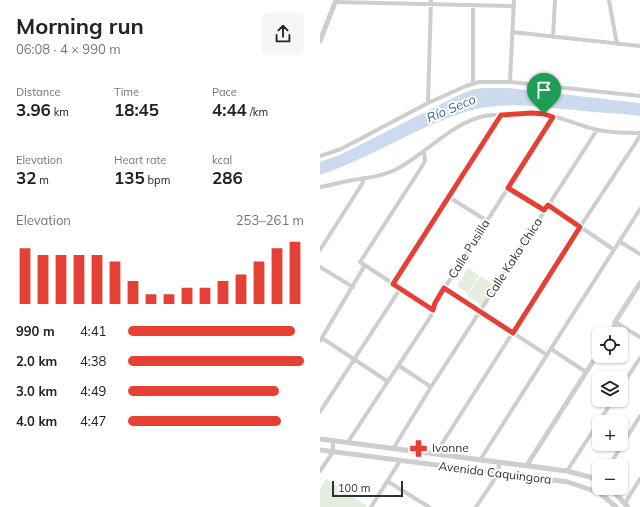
<!DOCTYPE html>
<html lang="en">
<head>
<meta charset="utf-8">
<style>
  :root { --surface:#fff; --page:#f6f6f6; --text:#222; --muted:#767676; --accent:#e54035 }
  body { margin:0; font-family:Mulish,sans-serif; background:var(--page); color:var(--text); height:100vh; display:flex; flex-direction:column; font-size:15px; white-space:nowrap }
  * { box-sizing:border-box; margin:0 }
  p { font-size:13px; color:var(--muted) }
  .icon { flex:none; width:22px; height:22px; fill:none; stroke:currentColor; stroke-width:2; stroke-linecap:round; stroke-linejoin:round }
  .map { position:relative; flex:1; overflow:hidden }
  .panel { display:flex; flex-direction:column; background:var(--surface); width:320px }
  .panel>* { flex:none }
  .controls { position:absolute; left:272px; top:327px; display:grid; gap:8px }
  .controls a { display:grid; place-items:center; width:36px; height:36px; border-radius:6px; background:var(--surface); box-shadow:0 1px 3px #0004; font-size:20px }
  .scale { position:absolute; left:12px; bottom:10px; width:71px; box-sizing:border-box; padding-left:4px; border:2px solid #313131; border-top:0; font-size:11px; line-height:14px; white-space:nowrap; color:#313131; -webkit-text-stroke:3px #fff; paint-order:stroke }
  .pin { position:absolute; display:grid; place-items:center; width:34px; height:34px; color:#fff; margin:-41px -17px; border-radius:50% 50% 50% 0; rotate:-45deg; box-shadow:0 0 4px #0007 }
  .pin .icon { rotate:45deg }
  .round { display:grid; place-items:center; flex:none; width:42px; height:42px; border-radius:6px; background:var(--page) }
  .summary { display:flex; align-items:center; justify-content:space-between; height:68px; padding:0 16px }
  h1 { font-size:22px; font-weight:700; line-height:30px }
  .metrics { display:grid; grid-template-columns:repeat(3,1fr); gap:6px; height:68px; padding:4px 16px }
  .metrics div { display:grid; align-content:center }
  .metrics b { font-size:17px; font-weight:700 }
  .metrics small { font-size:11px; font-weight:400 }
  .metrics p { font-size:11px }
  .chart { height:112px; padding:8px 16px }
  .chart p { display:flex; justify-content:space-between }
  .chart svg { width:100%; height:72px; margin-top:4px; stroke:var(--accent); stroke-width:6 }
  ul { padding:0 16px; list-style:none; font-size:13px }
  li { display:grid; grid-template-columns:64px 48px 1fr; align-items:center; height:30px }
  li i { height:10px; border-radius:5px; background:var(--accent) }
  main { display:flex; flex:1; min-height:0 }
  .map>svg:first-child { display:block }
</style>
</head>
<body>
<main>
<section class="panel">
<div class="summary"><div><h1>Morning run</h1><p>06:08 · 4 × 990 m</p></div><a class="round"><svg class="icon" aria-label="share" viewBox="0 0 24 24"><path d="M12 15V3M7 8l5-5 5 5M5 13v7h14v-7"/></svg></a></div>
<div class="metrics">
<div><p>Distance</p><b>3.96<small> km</small></b></div>
<div><p>Time</p><b>18:45</b></div>
<div><p>Pace</p><b>4:44<small> /km</small></b></div>
</div>
<div class="metrics">
<div><p>Elevation</p><b>32<small> m</small></b></div>
<div><p>Heart rate</p><b>135<small> bpm</small></b></div>
<div><p>kcal</p><b>286</b></div>
</div>
<div class="chart"><p><span>Elevation</span>253–261 m</p>
<svg viewBox="0 0 160 44" preserveAspectRatio="none"><path d="M5 44V10M15 44V14M25 44V14M35 44V14M45 44V14M55 44V18M65 44V30M75 44V38M85 44V38M95 44V34M105 44V34M115 44V30M125 44V26M135 44V18M145 44V10M155 44V6"/></svg>
</div>
<ul>
<li><b>990 m</b>4:41<i style="width:95%"></i></li>
<li><b>2.0 km</b>4:38<i style="width:100%"></i></li>
<li><b>3.0 km</b>4:49<i style="width:86%"></i></li>
<li><b>4.0 km</b>4:47<i style="width:87%"></i></li>
</ul>
</section>
<div class="map">
<svg width="320" height="507" viewBox="0 0 320 507">
  <rect width="100%" height="100%" fill="#fff"/>
  <path fill="#e5eddf" d="M148,268L159,275L148,293L137,286Z
    M160,276L177,287L164,307L147,296Z
    M6,479L47,506L46,507H0V489Z"/>
  <path fill="#cbdbed" d="M165,88H187L320,103V116C301,113 282,113 263,111C224,108 185,100 148,111C96,127 51,158 0,175V162L20,155L143,93L154,89Z"/>
  <g fill="none" stroke-linecap="round" stroke-linejoin="round">
    <path stroke="#cecece" stroke-width="4" d="M289,0L297,44
      M16,2L194,6
      M192,32L320,46
      M233,37L235,0
      M190,82L194,0
      M153,84V5
      M108,103L111,0
      M104,152L105,161L101,168L40,262L113,310
      M0,156L21,149L108,103L146,86L159,82H190L320,96
      M0,187C11,185 22,182 33,180C47,178 63,176 77,169C105,154 133,122 165,116C179,114 209,112 222,114C241,116 259,126 278,130C292,133 306,133 320,133
      M188,188L224,210
      M129,197L167,221
      M228,205L293,249
      M299,241L320,254
      M0,250L42,184L44,178
      M0,267L33,287
      M73,284L181,115
      M124,288L227,355
      M295,322L320,337
      M2,338L67,381
      M0,341L45,265
      M231,349L266,372
      M78,365L111,387
      M301,387L320,358
      M0,412L80,289
      M28,442L111,316L115,303L233,117
      M73,449L111,387L277,130
      M116,453L260,227L320,136
      M160,460L320,209
      M289,466L320,416
      M0,471L13,452V441
      M247,471L293,400
      M67,481L109,507
      M305,503L320,479
      M51,507L80,461
      M156,507L178,474L179,463"/>
    <path stroke="#cecece" stroke-width="5" d="M0,41L16,0
      M290,334L294,329L295,322L320,283
      M0,439L247,471L270,477L279,481
      M0,450L248,482L280,493L296,507
      M207,465L279,352
      M290,488L308,507"/>
  </g>
  <g fill="none" stroke-linecap="round" stroke-linejoin="round">
    <defs>
      <path id="route" d="M212,113L224,114L233,117L188,188L224,210L228,205L260,227L193,333L124,288L115,303L113,310L73,284L181,115Z"/>
    </defs>
    <use href="#route" stroke="#fff" stroke-width="8"/>
    <use href="#route" stroke="#e54035" stroke-width="5"/>
  </g>
  <defs>
    <symbol id="pharmacy-bare" viewBox="-9 -9 18 18"><path d="M-2-6h4v4h4v4h-4v4h-4v-4h-4v-4h4Z" fill="#e54035" stroke="#fff" stroke-width="2.5" paint-order="stroke"/></symbol>
  </defs>
  <g fill-rule="evenodd">
    <use href="#pharmacy-bare" x="86" y="436" width="25" height="25"/>
  </g>
  <g text-anchor="middle" stroke-width="4" stroke-linejoin="round" paint-order="stroke">
    <g font-size="12" fill="#313131" stroke="#fff">
      <text transform="translate(149 249) rotate(-58)" y="4">Calle Pusilla</text>
      <text transform="translate(194 258) rotate(-57)" y="4">Calle Kaka Chica</text>
      <text transform="translate(175 473) rotate(7)" y="4">Avenida Caquingora</text>
    </g>
    <g font-size="12" fill="#313131" stroke="#fff" text-anchor="start">
      <text x="112" y="452">Ivonne</text>
    </g>
    <g font-size="13" font-style="italic" fill="#3e6694" stroke="#fff">
      <text transform="translate(131 108) rotate(-23)" y="5">Río Seco</text>
    </g>
  </g>
</svg>
<div class="controls">
<a><svg class="icon" aria-label="locate" viewBox="0 0 24 24"><circle cx="12" cy="12" r="6"/><path d="M12 2v4M12 18v4M2 12h4M18 12h4"/></svg></a>
<a><svg class="icon" aria-label="layers" viewBox="0 0 24 24"><path d="M12 4l9 5-9 5-9-5zM3 14l9 5 9-5"/></svg></a>
<a>+</a>
<a>−</a>
</div>
<div class="scale">100 m</div>
<div class="pin" style="left:224px;top:114px;background:#1e9e55"><svg class="icon" aria-label="arrive" viewBox="0 0 24 24"><path d="M6 21V4h12l-3 4 3 4H6"/></svg></div>
</div>
</main>
</body>
</html>
